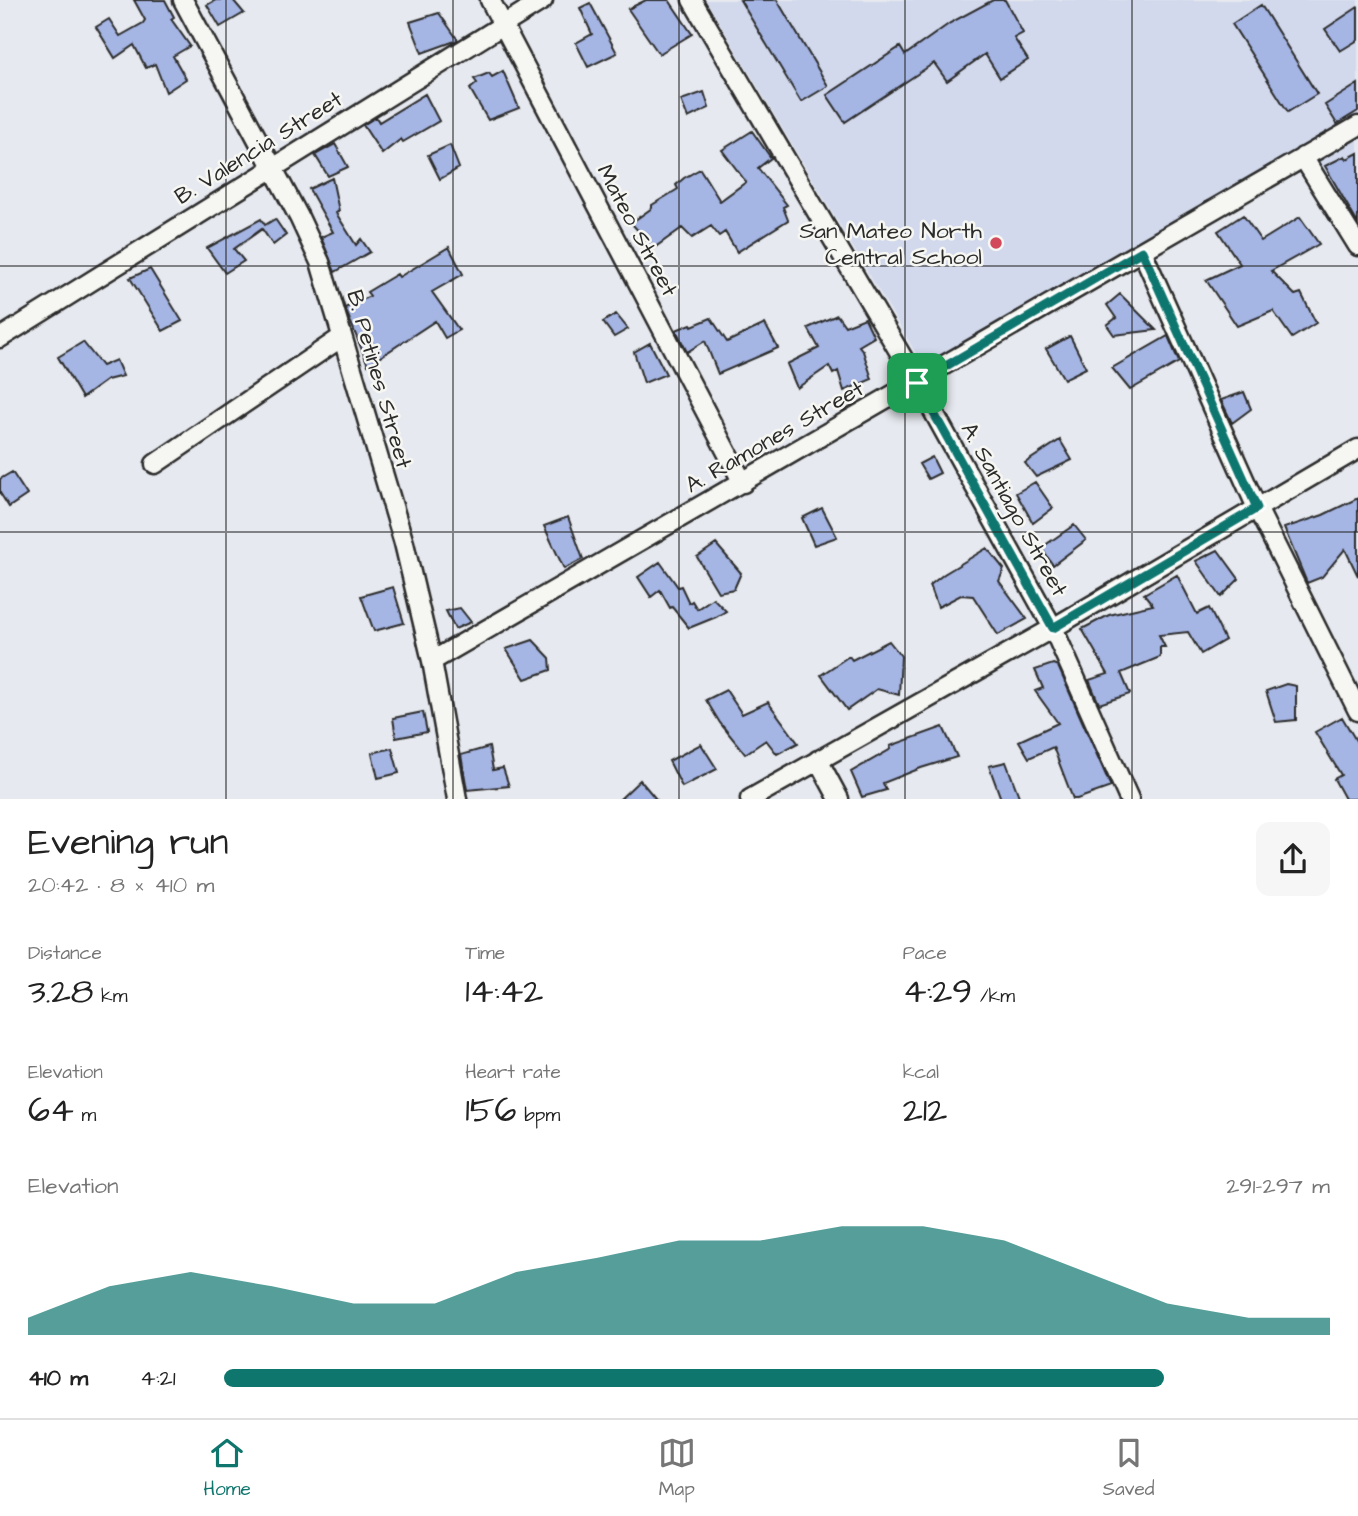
<!DOCTYPE html>
<html lang="en">
<head>
<meta charset="utf-8">
<style>
  :root { --surface:#fff; --page:#f6f6f6; --text:#222; --muted:#767676; --line:#e0e0e0; --accent:#0f766e }
  body { margin:0; font-family:"Architects Daughter",sans-serif; background:var(--page); color:var(--text); height:100vh; display:flex; flex-direction:column; font-size:26px; white-space:nowrap }
  * { box-sizing:border-box; margin:0 }
  p { font-size:23px; color:var(--muted) }
  .icon { flex:none; width:38px; height:38px; fill:none; stroke:currentColor; stroke-width:2; stroke-linecap:round; stroke-linejoin:round }
  .map { position:relative; height:799px; overflow:hidden }
  .panel { display:flex; flex-direction:column; background:var(--surface); flex:1 }
  .panel>* { flex:none }
  .pin { position:absolute; display:grid; place-items:center; width:60px; height:60px; color:#fff; margin:-30px; border-radius:14px; box-shadow:0 4px 10px #0006 }
  .round { display:grid; place-items:center; flex:none; width:74px; height:74px; border-radius:14px; background:var(--page) }
  .headline { display:flex; align-items:center; justify-content:space-between; height:119px; padding:0 28px }
  h1 { font-size:38px; font-weight:600; line-height:52px }
  .metrics { display:grid; grid-template-columns:repeat(3,1fr); gap:10px; height:119px; padding:7px 28px }
  .metrics div { display:grid; align-content:center }
  .metrics b { font-size:35px; font-weight:600 }
  .metrics small { font-size:19px; font-weight:400 }
  .metrics p { font-size:19px }
  .chart { height:196px; padding:14px 28px }
  .chart p { display:flex; justify-content:space-between }
  .chart svg { width:100%; height:126px; margin-top:7px; fill:var(--accent); opacity:.7 }
  ul { padding:0 28px; list-style:none; font-size:23px }
  li { display:grid; grid-template-columns:112px 84px 1fr; align-items:center; height:52px }
  li i { height:18px; border-radius:9px; background:var(--accent) }
  .dock { display:flex; justify-content:space-around; align-items:center; height:98px; border-top:2px solid var(--line); background:var(--surface); font-size:19px; color:var(--muted) }
  .dock a { display:grid; justify-items:center; gap:4px }
  .dock .on { color:var(--accent) }
  .map>svg:first-child { display:block }
</style>
</head>
<body>
<div class="map">
<svg width="1358" height="799" viewBox="0 0 1358 799">
  <rect width="100%" height="100%" fill="#e6e9ef"/>
  <filter id="ink" filterUnits="userSpaceOnUse"><feTurbulence type="fractalNoise" baseFrequency=".0143" numOctaves="2"/><feDisplacementMap in="SourceGraphic" scale="14" xChannelSelector="R" yChannelSelector="G"/><feConvolveMatrix kernelMatrix="1 2 1 2 8 2 1 2 1" color-interpolation-filters="sRGB"/></filter>
  <g filter="url(#ink)">
    <path fill="#d2d9ec" d="M706,0H1358V119L924,367Z
      M1358,137V235L1314,163Z"/>
    <path fill="#a5b5e4" stroke="#2b2b2b" stroke-width="2" d="M134,0H165L174,17L171,19L190,46L173,56L186,79L166,92L155,64L146,68L134,45L115,58L96,27L109,19L120,36L143,23L145,20Z
      M216,0H233L244,13L220,27L207,5Z
      M646,0H669L692,34L659,54L628,9Z
      M740,0H777L828,86L801,102Z
      M993,0H1005L1023,33L1014,38L1028,60L1000,78L985,54L947,81L934,63L845,122L827,95L900,47L905,55L950,23Z
      M590,3L617,53L588,67L576,43L592,34L580,8Z
      M1261,5L1317,94L1288,112L1232,24Z
      M1358,7V40L1340,51L1325,29Z
      M439,13L458,40L422,53L410,22Z
      M503,71L519,108L488,120L470,89L477,83L474,79L489,73L492,77Z
      M1358,84V111L1337,124L1325,105Z
      M704,92L709,108L688,118L681,100Z
      M425,94L439,121L403,142L401,139L382,154L363,125L376,117L379,122Z
      M752,131L771,158L758,168L787,205L783,207L788,220L737,252L725,232L719,236L711,226L692,238L682,228L647,253L637,238L642,235L631,223L652,208V205L678,189L676,185L684,178L700,169L720,201L746,182L722,150Z
      M335,144L348,167L328,176L315,155Z
      M450,145L459,168L440,179L428,155Z
      M1358,153V224L1325,166L1345,156L1347,159Z
      M332,178L339,211L336,213L356,245L361,239L370,252L335,272L321,237L333,232L309,189Z
      M1243,215L1261,241L1300,217L1319,244L1271,271L1295,295L1301,293L1316,323L1292,338L1273,311L1237,326L1206,280L1240,264L1218,231Z
      M261,219L265,225L275,219L286,235L273,245L262,229L234,249L244,261L225,273L207,248Z
      M449,247L463,274L432,292L459,330L445,338L435,321L368,365L345,308L370,296L367,292L397,274L399,277Z
      M150,269L182,321L163,331L130,278Z
      M1120,294L1156,330L1114,335L1107,325L1116,318L1107,305Z
      M616,314L628,329L614,337L603,322Z
      M837,315L845,326L865,318L874,337L859,346L863,351L872,379L844,391L838,371L833,374L829,366L797,388L787,364L819,348L808,328Z
      M711,318L727,342L765,324L778,348L718,374L705,341L687,352L676,330L691,324L692,326Z
      M1070,336L1086,368L1064,379L1046,349Z
      M1168,336L1179,362L1130,390L1112,368Z
      M83,342L102,366L116,360L123,376L107,380L82,398L58,357Z
      M650,343L666,374L644,383L634,352Z
      M1244,392L1251,409L1232,423L1221,400Z
      M1060,440L1072,460L1036,477L1025,463Z
      M932,457L940,473L928,479L919,464Z
      M12,472L27,495L9,507L0,493V479Z
      M1035,482L1053,508L1033,523L1016,493Z
      M1358,498V576L1345,549L1322,577L1307,583L1284,528L1323,515Z
      M822,508L837,537L814,545L802,518Z
      M568,517L583,559L564,569L544,526Z
      M1074,525L1086,540L1053,565L1041,548Z
      M716,544L741,573L734,589L718,592L697,557Z
      M987,548L1004,569L999,581L1027,619L998,635L973,596L961,595L938,607L930,585L944,574Z
      M1218,550L1239,579L1221,597L1196,561Z
      M660,562L678,587L681,586L689,603L692,601L697,609L713,598L726,611L716,617L689,628L672,607L670,608L660,590L651,597L638,577Z
      M1177,575L1197,614L1209,608L1225,640L1201,654L1188,632L1159,635L1165,647H1160V657L1121,673L1130,694L1099,704L1089,680L1108,674L1082,629L1109,615L1153,605L1144,594Z
      M393,587L404,623L374,631L361,596Z
      M460,608L471,622L455,629L446,611Z
      M533,640L550,658L551,670L525,679L506,649Z
      M889,641L901,656L899,695L877,689L847,710L821,675L849,656L852,660Z
      M1053,664L1058,666L1111,787L1077,799H1073L1053,747L1029,758L1019,741L1058,723L1035,691L1043,688L1035,670Z
      M1286,684L1296,686V720L1276,722L1266,691Z
      M726,690L742,714L768,702L798,743L777,754L766,740L745,754L720,723L706,700Z
      M423,712L427,732L396,738L393,718Z
      M1342,717L1358,744V799H1345L1334,779L1341,775L1315,732Z
      M943,727L957,757L921,768L883,783L886,790L862,797L851,772L891,749L890,746Z
      M701,744L717,769L682,787L669,761Z
      M489,747L493,770L503,768L509,786L467,790L461,755Z
      M392,748L399,773L378,778L372,753Z
      M1006,762L1020,799H1001L989,766Z
      M640,780L656,799H620Z"/>
    <g fill="none" stroke-linecap="round" stroke-linejoin="round">
      <defs>
        <path id="minor" d="M183,0L299,217L320,262L404,543L432,661L457,799
          M490,0L743,483
          M692,0L917,382L1053,628L1129,799
          M1303,157L1358,246
          M1142,251L1257,508L1358,711
          M0,338L543,0
          M155,464L342,337
          M432,661L1358,126
          M818,760L839,799
          M750,799L1053,628L1358,449"/>
      </defs>
      <use href="#minor" stroke="#2b2b2b" stroke-width="23"/>
      <use href="#minor" stroke="#f6f6f2" stroke-width="18"/>
    </g>
  </g>
  <g fill="none" stroke-linecap="round" stroke-linejoin="round" filter="url(#ink)">
    <defs>
      <path id="route" d="M1142,251L1257,508L1053,628L917,383Z"/>
    </defs>
    <use href="#route" stroke="#fff" stroke-width="14"/>
    <use href="#route" stroke="#0f766e" stroke-width="9"/>
  </g>
  <path fill="none" stroke="#2b2b2b" stroke-width="2" stroke-opacity="0.55" d="M226,0V799M453,0V799M679,0V799M905,0V799M1132,0V799M0,266H1358M0,532H1358"/>
  <circle fill="#d1495b" stroke="#f6f6f2" stroke-width="2.5" cx="996" cy="243" r="7"/>
  <g text-anchor="middle" stroke-width="5" stroke-linejoin="round" paint-order="stroke">
    <g font-size="23" fill="#2b2b2b" stroke="#f6f6f2">
      <text transform="translate(258 147) rotate(-32)" y="8">B. Valencia Street</text>
      <text transform="translate(638 230) rotate(62)" y="8">Mateo Street</text>
      <text transform="translate(380 379) rotate(74)" y="8">B. Petines Street</text>
      <text transform="translate(774 436) rotate(-30)" y="8">A. Ramones Street</text>
      <text transform="translate(1015 509) rotate(61)" y="8">A. Santiago Street</text>
    </g>
    <g font-size="23" fill="#2b2b2b" stroke="#f6f6f2" text-anchor="end">
      <text x="982" y="238">San Mateo North<tspan x="982" dy="26">Central School</tspan></text>
    </g>
  </g>
</svg>
<div class="pin" style="left:917px;top:383px;background:#1e9e55"><svg class="icon" aria-label="arrive" viewBox="0 0 24 24"><path d="M6 21V4h12l-3 4 3 4H6"/></svg></div>
</div>
<section class="panel">
<div class="headline"><div><h1>Evening run</h1><p>20:42 · 8 × 410 m</p></div><a class="round"><svg class="icon" aria-label="share" viewBox="0 0 24 24"><path d="M12 15V3M7 8l5-5 5 5M5 13v7h14v-7"/></svg></a></div>
<div class="metrics">
<div><p>Distance</p><b>3.28<small> km</small></b></div>
<div><p>Time</p><b>14:42</b></div>
<div><p>Pace</p><b>4:29<small> /km</small></b></div>
</div>
<div class="metrics">
<div><p>Elevation</p><b>64<small> m</small></b></div>
<div><p>Heart rate</p><b>156<small> bpm</small></b></div>
<div><p>kcal</p><b>212</b></div>
</div>
<div class="chart"><p><span>Elevation</span>291–297 m</p>
<svg viewBox="0 0 160 44" preserveAspectRatio="none"><path d="M0 44V38L10 27L20 22L30 27L40 33L50 33L60 22L70 17L80 11L90 11L100 6L110 6L120 11L130 22L140 33L150 38L160 38V44z"/></svg>
</div>
<ul>
<li><b>410 m</b>4:21<i style="width:85%"></i></li>
</ul>
</section>
<nav class="dock">
<a class="on"><svg class="icon" aria-label="home" viewBox="0 0 24 24"><path d="M3 11l9-7 9 7M6 9v11h12V9"/></svg>Home</a>
<a><svg class="icon" aria-label="map" viewBox="0 0 24 24"><path d="M3 6l6-2 6 2 6-2v14l-6 2-6-2-6 2zM9 4v14M15 6v14"/></svg>Map</a>
<a><svg class="icon" aria-label="saved" viewBox="0 0 24 24"><path d="M7 4h10v16l-5-4-5 4z"/></svg>Saved</a>
</nav>
</body>
</html>
